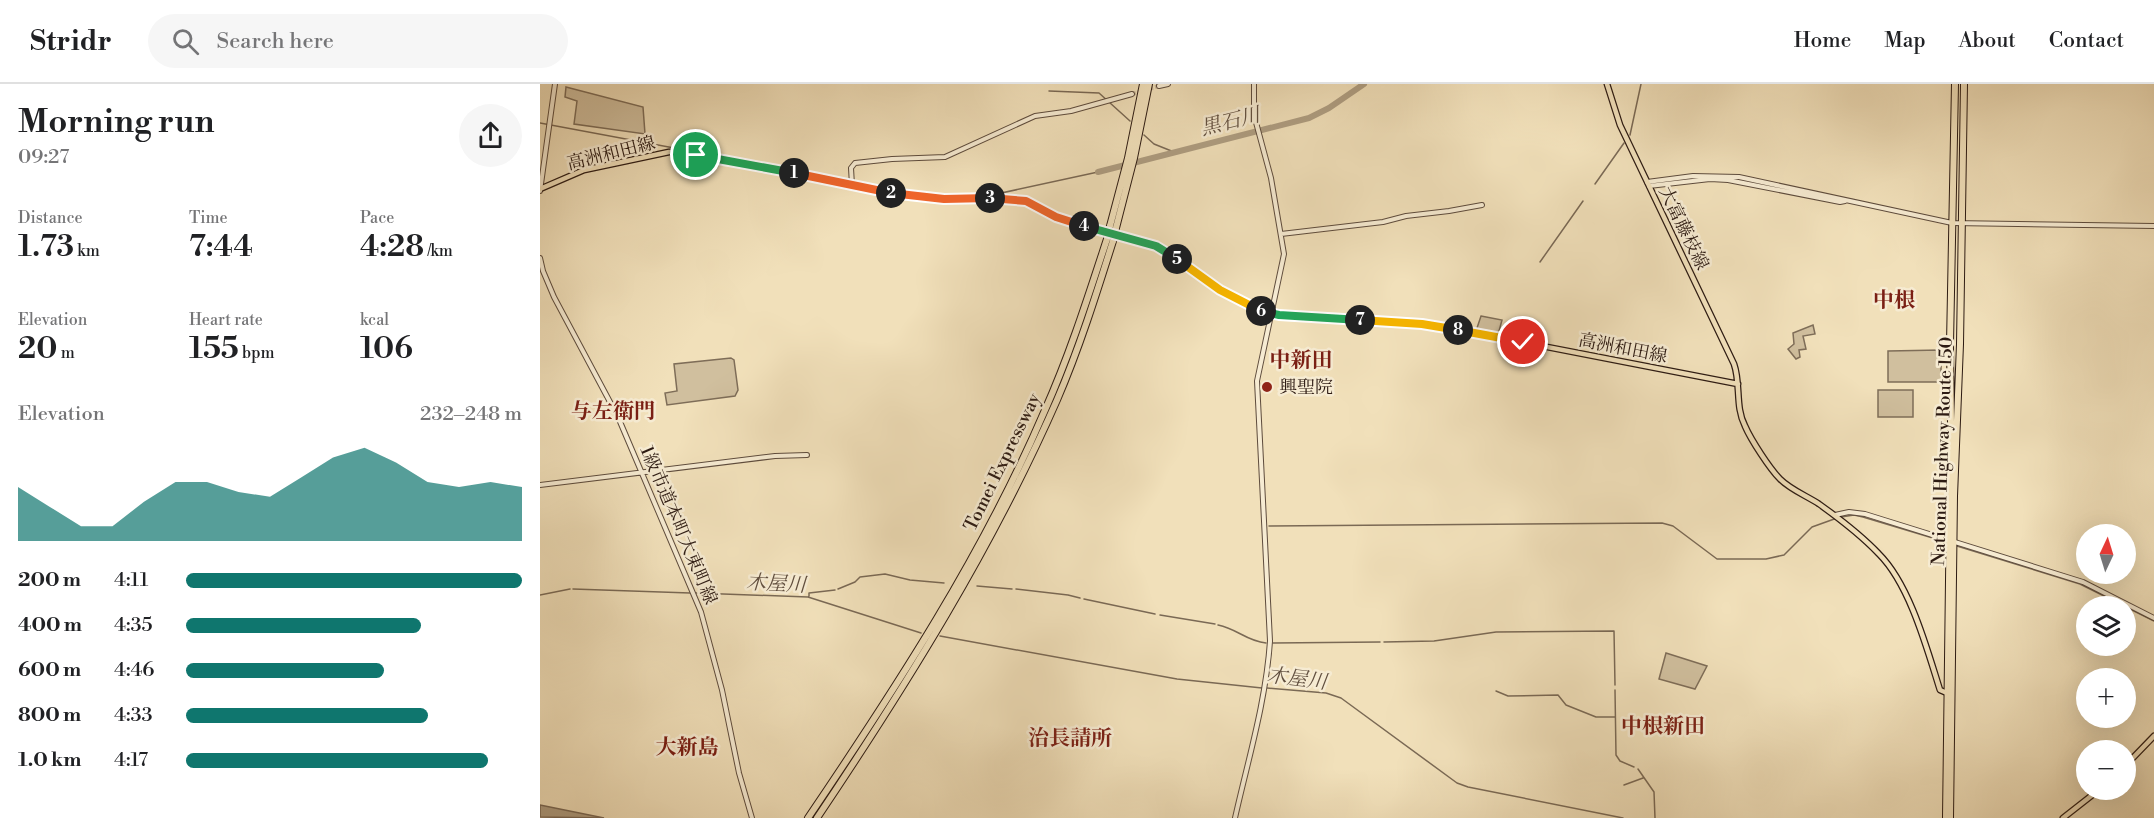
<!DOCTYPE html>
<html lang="en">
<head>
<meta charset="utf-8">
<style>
  :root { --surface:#fff; --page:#f6f6f6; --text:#202124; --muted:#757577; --line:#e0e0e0; --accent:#0f766e }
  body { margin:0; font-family:"Libre Bodoni","Noto Serif JP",serif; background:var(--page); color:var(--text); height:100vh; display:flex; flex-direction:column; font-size:22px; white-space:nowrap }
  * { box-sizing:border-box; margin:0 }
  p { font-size:20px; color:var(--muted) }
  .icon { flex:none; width:33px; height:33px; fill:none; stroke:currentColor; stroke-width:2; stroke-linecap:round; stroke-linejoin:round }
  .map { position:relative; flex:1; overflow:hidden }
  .panel { display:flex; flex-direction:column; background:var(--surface); width:540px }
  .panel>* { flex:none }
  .needle { width:39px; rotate:4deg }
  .tools { position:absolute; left:1536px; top:440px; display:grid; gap:12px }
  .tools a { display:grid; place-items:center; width:60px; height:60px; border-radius:50%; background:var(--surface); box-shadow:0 6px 24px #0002; font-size:30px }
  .pin { position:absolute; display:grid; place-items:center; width:51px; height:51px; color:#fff; margin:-26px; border:3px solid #fff; border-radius:50%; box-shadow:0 2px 6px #0007 }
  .km { position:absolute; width:30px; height:30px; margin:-15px; border-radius:50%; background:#222; color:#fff; font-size:16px; line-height:30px; text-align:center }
  .round { display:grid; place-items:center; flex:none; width:63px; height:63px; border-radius:32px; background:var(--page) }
  .summary { display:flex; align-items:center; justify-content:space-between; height:102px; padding:0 18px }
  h1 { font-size:33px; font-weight:600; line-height:45px }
  .metrics { display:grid; grid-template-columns:repeat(3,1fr); gap:9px; height:102px; padding:6px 18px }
  .metrics div { display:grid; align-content:center }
  .metrics b { font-size:30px; font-weight:600 }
  .metrics small { font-size:16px; font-weight:400 }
  .metrics p { font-size:16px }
  .chart { height:168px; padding:12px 18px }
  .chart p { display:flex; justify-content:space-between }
  .chart svg { width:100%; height:108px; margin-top:6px; fill:var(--accent); opacity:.7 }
  ul { padding:0 18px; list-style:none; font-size:20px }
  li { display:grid; grid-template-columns:96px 72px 1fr; align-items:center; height:45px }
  li i { height:15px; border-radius:8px; background:var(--accent) }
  header { display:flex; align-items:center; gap:36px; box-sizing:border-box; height:84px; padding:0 30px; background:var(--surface); border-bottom:2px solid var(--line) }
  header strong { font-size:28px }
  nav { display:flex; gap:33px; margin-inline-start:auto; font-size:21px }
  .search { width:420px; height:54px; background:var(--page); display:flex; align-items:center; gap:15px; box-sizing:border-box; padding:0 21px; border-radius:33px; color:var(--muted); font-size:22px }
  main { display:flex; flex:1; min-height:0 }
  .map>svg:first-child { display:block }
</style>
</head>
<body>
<header>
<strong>Stridr</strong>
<div class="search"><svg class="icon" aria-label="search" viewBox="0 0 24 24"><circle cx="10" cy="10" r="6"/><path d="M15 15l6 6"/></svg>Search here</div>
<nav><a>Home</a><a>Map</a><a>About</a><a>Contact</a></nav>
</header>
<main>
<section class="panel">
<div class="summary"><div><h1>Morning run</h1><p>09:27</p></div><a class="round"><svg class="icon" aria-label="share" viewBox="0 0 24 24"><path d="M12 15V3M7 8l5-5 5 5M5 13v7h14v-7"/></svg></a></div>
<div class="metrics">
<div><p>Distance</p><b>1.73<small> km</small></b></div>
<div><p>Time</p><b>7:44</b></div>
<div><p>Pace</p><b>4:28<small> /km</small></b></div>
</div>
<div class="metrics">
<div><p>Elevation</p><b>20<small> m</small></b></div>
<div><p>Heart rate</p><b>155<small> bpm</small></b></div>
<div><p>kcal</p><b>106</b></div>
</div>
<div class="chart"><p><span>Elevation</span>232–248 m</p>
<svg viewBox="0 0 160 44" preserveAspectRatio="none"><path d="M0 44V22L10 30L20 38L30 38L40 28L50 20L60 20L70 24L80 26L90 18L100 10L110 6L120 12L130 20L140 22L150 20L160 22V44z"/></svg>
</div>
<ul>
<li><b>200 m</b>4:11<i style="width:100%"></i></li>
<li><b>400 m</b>4:35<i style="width:70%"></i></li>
<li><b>600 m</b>4:46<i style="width:59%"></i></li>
<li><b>800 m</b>4:33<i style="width:72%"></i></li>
<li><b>1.0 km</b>4:17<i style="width:90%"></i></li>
</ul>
</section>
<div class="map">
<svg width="1614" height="734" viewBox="0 0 1614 734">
  <rect width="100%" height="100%" fill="#f1e0ba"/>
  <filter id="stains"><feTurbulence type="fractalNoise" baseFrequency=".00333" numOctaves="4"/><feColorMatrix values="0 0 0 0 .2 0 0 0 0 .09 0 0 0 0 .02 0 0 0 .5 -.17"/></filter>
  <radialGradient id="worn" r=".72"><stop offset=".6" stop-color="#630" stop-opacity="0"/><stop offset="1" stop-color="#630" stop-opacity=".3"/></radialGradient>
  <path fill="#d0bf9e" stroke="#7e6d58" stroke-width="1.5" d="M26,3L103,23L105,50L34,40L37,17L25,13Z
    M941,232L962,236L958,251L936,247Z
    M1273,241L1275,250L1263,252L1266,265L1259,266L1260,273L1256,275L1248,265L1254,260L1253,249Z
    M1401,266V298H1348V267Z
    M191,274L194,276L198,306L195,312L127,321L125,309L137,307L134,280Z
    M1338,306H1373V333H1338Z
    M1126,569L1167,582L1155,605L1119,595Z"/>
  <path fill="#ae9d81" stroke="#7a6955" stroke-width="1.5" d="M0,721L64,734L0,733Z"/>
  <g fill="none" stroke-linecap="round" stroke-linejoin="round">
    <path stroke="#7a6955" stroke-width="1.5" d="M509,7L559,9L590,37
      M0,39L370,108L412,112L452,111L558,88
      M604,51L614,60L634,68
      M1090,51L1101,0
      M1055,100L1084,59
      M1000,178L1043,117
      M1301,433L1314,431L1323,433L1406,458
      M729,442L1122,439L1133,442L1177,475H1226L1244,471L1272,443L1297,434
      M1417,462L1540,500L1584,522
      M437,502L472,505
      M33,505L150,509
      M298,505L315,498L320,493L345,490L370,496L404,499
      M476,505L528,511L540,514
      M156,509L268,513L381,549
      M0,511L30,505
      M269,512V509L295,506
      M544,515L615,530
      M1586,523L1614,537
      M620,531L675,540
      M678,541C698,545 706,557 726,559
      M400,552L637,595L722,604
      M844,558L894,557L956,548L1074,547L1075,601
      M733,559L840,558
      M727,604L786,609L801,614L917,699L928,703L1083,734
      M1075,606L1076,671L1080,677L1094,683
      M956,607L968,612L1018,611L1026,621L1056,633H1075
      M1098,685L1114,708L1115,734
      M1084,701L1103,694"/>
    <path stroke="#ae9d81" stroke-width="6" d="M558,88L769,34L789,24L824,0"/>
    <path stroke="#cab999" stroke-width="4" stroke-dasharray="4 2" stroke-linecap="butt" d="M592,10L619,2"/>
    <defs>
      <path id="minor" d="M619,2L628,0
        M1107,98L1153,92L1199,93L1412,139L1614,142
        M312,101L311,84L315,79L352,75L405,73L495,32L531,27L592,10
        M1109,102L1170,95L1188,96L1300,118L1305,117
        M0,107L15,0
        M741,150L843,138L866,132L909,127L942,121
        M0,174L3,187L14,213L78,333L161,528L182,606L199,689L212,734
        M0,401L235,372L267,371
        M1295,431L1309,428L1325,430L1543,498L1614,534
        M695,734C708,676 726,617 730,557L717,297L744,170L731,94L714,31V0"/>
      <path id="major" d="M1067,0L1080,41L1194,280C1201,300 1195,323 1205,342C1211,356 1230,385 1240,395C1251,406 1267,412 1279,420C1300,435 1321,451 1339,470C1370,501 1387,565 1400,606L1407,609
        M0,105L44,86L129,68H142L370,112L404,115L463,114L486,117L525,136L616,162L667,197L708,222L739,231L894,241L1198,300
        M1586,681L1614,652
        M1523,734L1560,705"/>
      <path id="highway" d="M570,142L588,74L603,0
        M576,144L594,74L609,0
        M268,734C356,604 443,471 505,326C530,270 548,213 567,155
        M277,734C367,600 452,464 517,316C539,265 556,211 573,157
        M1406,734L1411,339L1410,260L1415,0
        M1410,734L1414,412L1420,260L1424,0"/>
    </defs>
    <use href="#minor" stroke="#5e4c3d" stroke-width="6"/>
    <use href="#major" stroke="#2d1b13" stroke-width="7"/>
    <use href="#highway" stroke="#2d1b13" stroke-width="8"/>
    <use href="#minor" stroke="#f6ebd2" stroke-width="4"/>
    <use href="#major" stroke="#f1e0ba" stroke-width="4.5"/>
    <use href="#highway" stroke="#f1e0ba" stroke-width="6"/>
    <defs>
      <path id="highway-bridge" d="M567,155L570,142
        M573,157L576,144"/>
    </defs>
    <use href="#highway-bridge" stroke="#2d1b13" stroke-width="8" stroke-linecap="butt"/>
    <use href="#highway-bridge" stroke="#f1e0ba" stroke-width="6"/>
  </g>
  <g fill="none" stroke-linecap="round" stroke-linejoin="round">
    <defs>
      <path id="split-1" d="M156,71L254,89"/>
      <path id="split-2" d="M254,89L351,109"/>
      <path id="split-3" d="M351,109L404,115L450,114"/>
      <path id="split-4" d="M450,114L486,117L516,133L544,142"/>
      <path id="split-5" d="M544,142L616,162L637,175"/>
      <path id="split-6" d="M637,175L680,206L721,227"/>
      <path id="split-7" d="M721,227L739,231L820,236"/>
      <path id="split-8" d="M820,236L882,240L918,246"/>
      <path id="split-9" d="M918,246L983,258"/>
    </defs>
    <use href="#split-1" stroke="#fff" stroke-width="12"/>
    <use href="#split-2" stroke="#fff" stroke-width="12"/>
    <use href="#split-3" stroke="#fff" stroke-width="12"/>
    <use href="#split-4" stroke="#fff" stroke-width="12"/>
    <use href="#split-5" stroke="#fff" stroke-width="12"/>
    <use href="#split-6" stroke="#fff" stroke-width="12"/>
    <use href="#split-7" stroke="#fff" stroke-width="12"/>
    <use href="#split-8" stroke="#fff" stroke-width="12"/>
    <use href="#split-9" stroke="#fff" stroke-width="12"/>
    <use href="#split-1" stroke="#22a559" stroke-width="8"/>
    <use href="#split-2" stroke="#f0652b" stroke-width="8"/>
    <use href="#split-3" stroke="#f0652b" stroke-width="8"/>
    <use href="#split-4" stroke="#f0652b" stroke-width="8"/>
    <use href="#split-5" stroke="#22a559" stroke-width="8"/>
    <use href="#split-6" stroke="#f5b400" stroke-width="8"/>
    <use href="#split-7" stroke="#22a559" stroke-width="8"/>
    <use href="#split-8" stroke="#f5b400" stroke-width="8"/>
    <use href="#split-9" stroke="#f5b400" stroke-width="8"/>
  </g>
  <circle fill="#8f2418" stroke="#f6ebd2" stroke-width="2" cx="727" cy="303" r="6"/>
  <g text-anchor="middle" stroke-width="5" stroke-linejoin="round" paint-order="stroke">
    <g font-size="18" fill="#2d1b13" stroke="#f6ebd2">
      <text transform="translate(71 69) rotate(-14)" y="6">高洲和田線</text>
      <text transform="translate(1144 144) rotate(64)" y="6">大富藤枝線</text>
      <text transform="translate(1083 264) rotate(11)" y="6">高洲和田線</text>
      <text transform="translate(1402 367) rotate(-88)" y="6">National Highway Route 150</text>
      <text transform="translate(462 378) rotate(-64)" y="6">Tomei Expressway</text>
      <text transform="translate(139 441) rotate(67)" y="6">1級市道本町大東町線</text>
    </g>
    <g font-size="18" fill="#2d1b13" stroke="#f6ebd2" text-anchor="start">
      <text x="739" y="309">興聖院</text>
    </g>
    <g font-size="20" font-style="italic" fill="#614f3f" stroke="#f6ebd2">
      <text transform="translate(690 37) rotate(-14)" y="7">黒石川</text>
      <text transform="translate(236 499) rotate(3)" y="7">木屋川</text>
      <text transform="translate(757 594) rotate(7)" y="7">木屋川</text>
    </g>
    <g font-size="21" font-weight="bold" fill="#7a1f14" stroke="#f6ebd2">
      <text x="1354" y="223">中根</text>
      <text x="761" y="283">中新田</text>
      <text x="73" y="334">与左衛門</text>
      <text x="1123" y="649">中根新田</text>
      <text x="530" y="661">治長請所</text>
      <text x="147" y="670">大新島</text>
    </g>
  </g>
  <rect width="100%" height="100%" filter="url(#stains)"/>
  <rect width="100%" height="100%" fill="url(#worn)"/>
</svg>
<div class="tools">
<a><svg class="needle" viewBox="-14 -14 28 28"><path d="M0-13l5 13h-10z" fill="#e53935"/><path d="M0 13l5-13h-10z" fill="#757577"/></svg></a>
<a><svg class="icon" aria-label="layers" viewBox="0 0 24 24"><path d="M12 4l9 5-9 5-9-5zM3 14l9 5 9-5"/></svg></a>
<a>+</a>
<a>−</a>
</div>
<div class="pin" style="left:156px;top:71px;background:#1e9e55"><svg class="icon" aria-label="arrive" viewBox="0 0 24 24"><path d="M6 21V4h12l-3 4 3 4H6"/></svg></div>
<div class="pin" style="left:983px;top:258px;background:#d93025"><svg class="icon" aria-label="check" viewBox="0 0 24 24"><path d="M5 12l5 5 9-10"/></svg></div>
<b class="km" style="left:254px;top:89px">1</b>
<b class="km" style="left:351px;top:109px">2</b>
<b class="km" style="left:450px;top:114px">3</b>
<b class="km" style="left:544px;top:142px">4</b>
<b class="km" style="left:637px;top:175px">5</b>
<b class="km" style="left:721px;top:227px">6</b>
<b class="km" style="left:820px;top:236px">7</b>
<b class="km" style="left:918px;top:246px">8</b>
</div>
</main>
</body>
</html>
